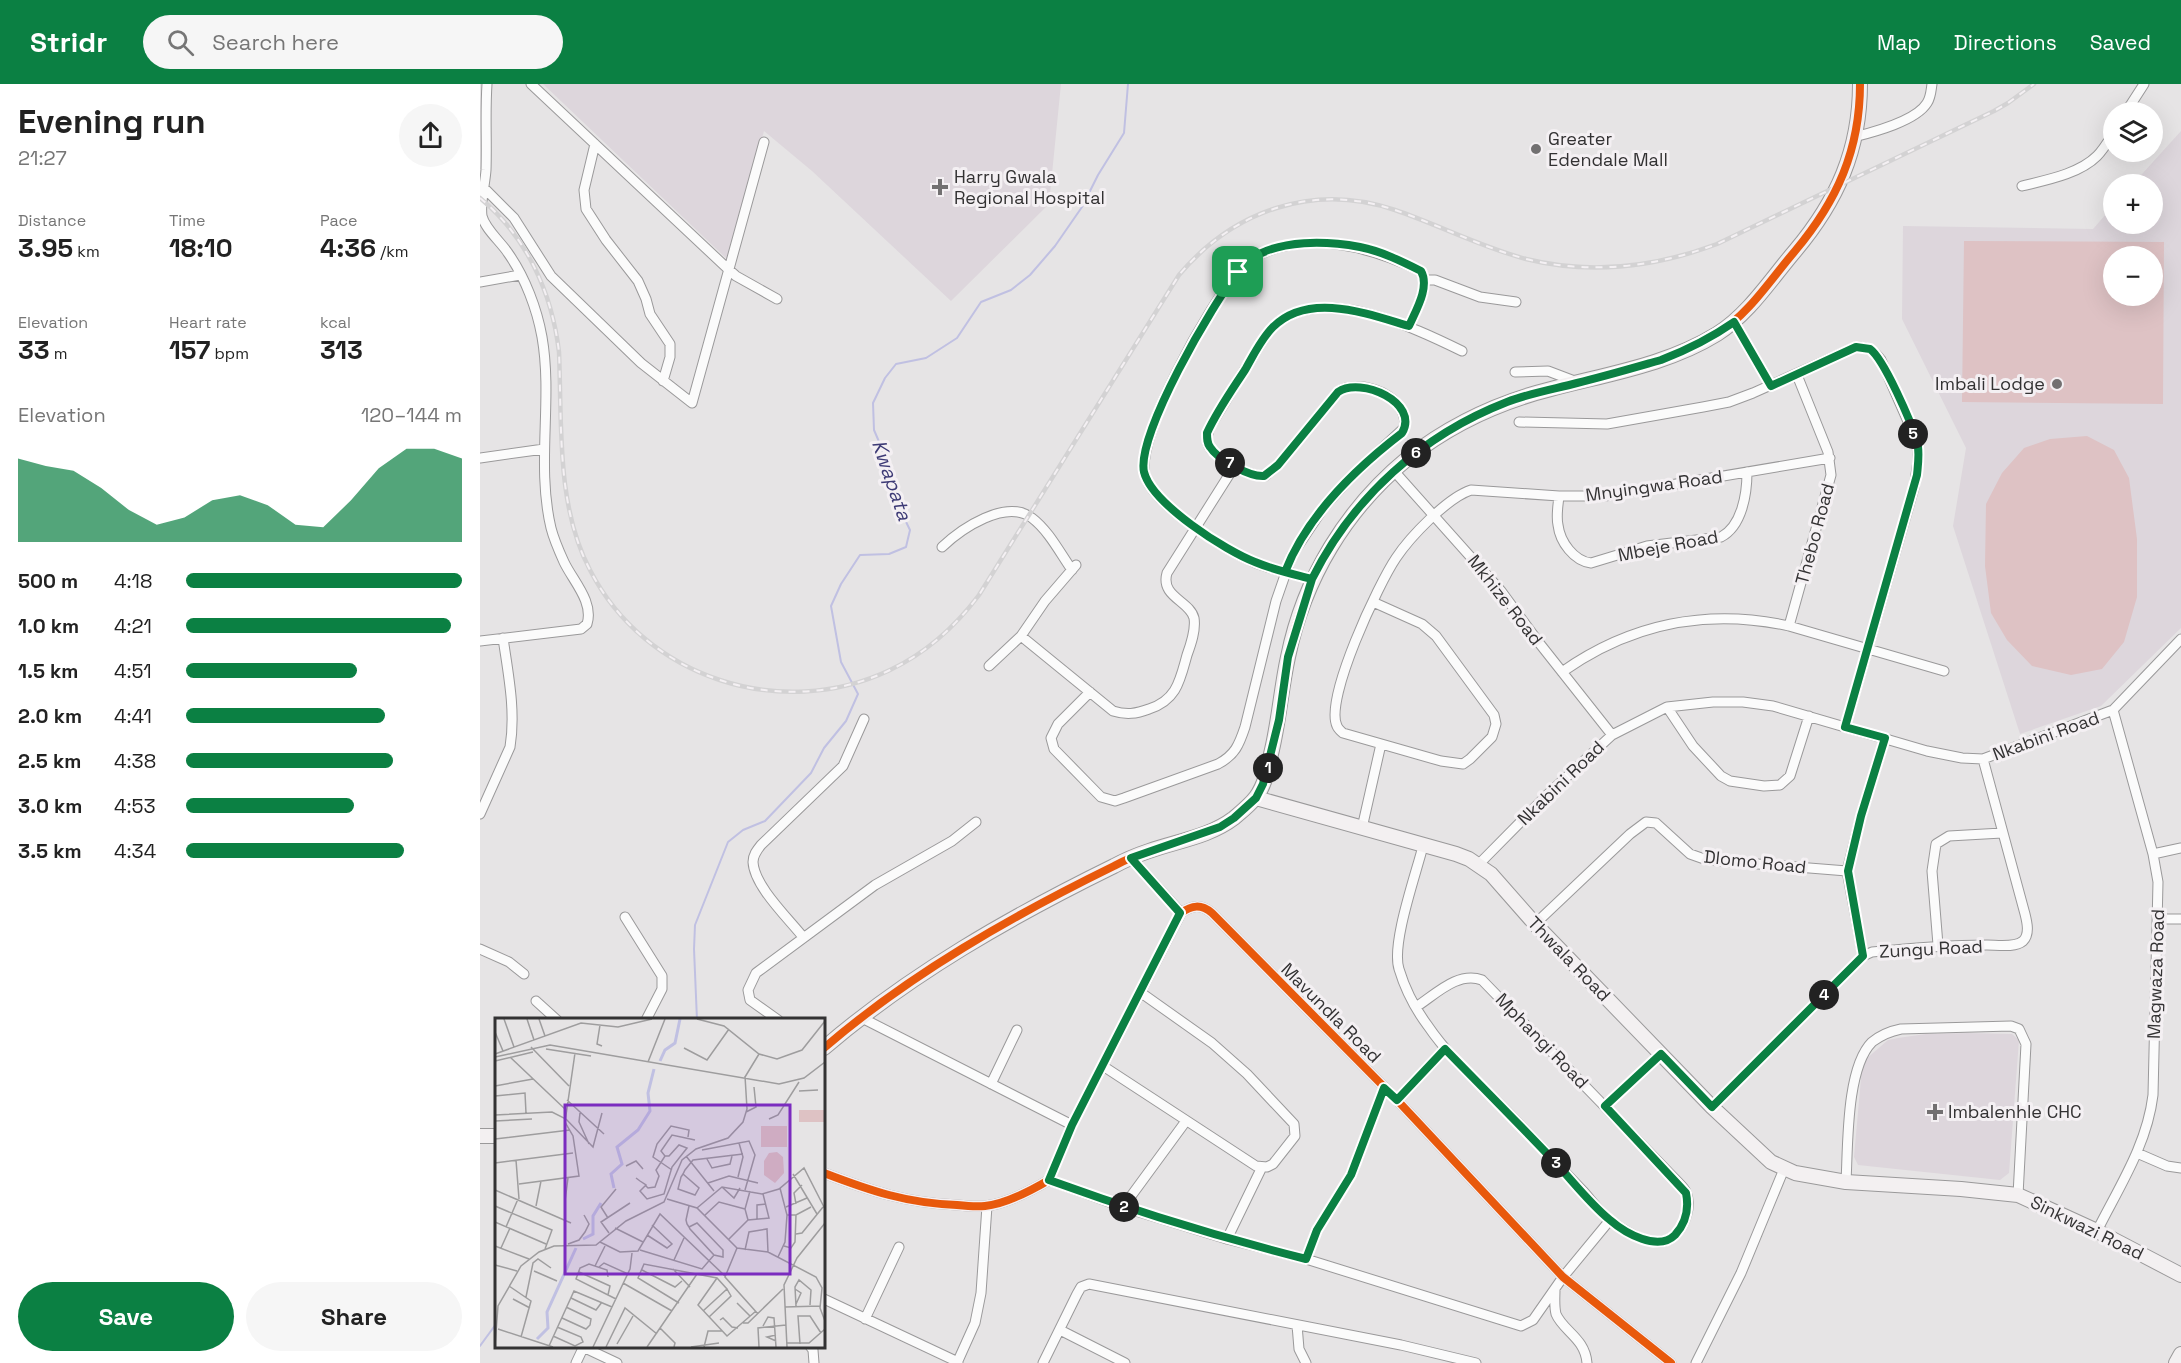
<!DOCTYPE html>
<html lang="en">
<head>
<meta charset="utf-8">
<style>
  :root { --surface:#fff; --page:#f6f6f6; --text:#222; --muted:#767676; --accent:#0b8043 }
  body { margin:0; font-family:"Space Grotesk",sans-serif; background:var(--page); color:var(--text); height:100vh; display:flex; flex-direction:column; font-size:22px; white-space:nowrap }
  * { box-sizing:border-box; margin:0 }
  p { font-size:20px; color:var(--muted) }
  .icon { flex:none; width:33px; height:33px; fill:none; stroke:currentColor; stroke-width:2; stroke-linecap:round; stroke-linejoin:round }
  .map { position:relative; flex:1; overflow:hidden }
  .drawer { display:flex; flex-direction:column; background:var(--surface); width:480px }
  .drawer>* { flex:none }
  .buttons { position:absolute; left:1623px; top:18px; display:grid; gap:12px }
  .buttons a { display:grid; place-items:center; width:60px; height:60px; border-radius:50%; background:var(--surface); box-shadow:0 6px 24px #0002; font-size:30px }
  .pin { position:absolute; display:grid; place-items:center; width:51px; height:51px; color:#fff; margin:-26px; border-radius:12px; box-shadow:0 3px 9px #0006 }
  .km { position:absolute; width:30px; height:30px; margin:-15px; border-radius:50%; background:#222; color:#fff; font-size:16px; line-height:30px; text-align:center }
  .round { display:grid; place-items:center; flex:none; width:63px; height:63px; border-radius:32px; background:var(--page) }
  .head { display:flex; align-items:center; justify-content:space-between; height:102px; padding:0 18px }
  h1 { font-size:33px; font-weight:700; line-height:45px }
  .stats { display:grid; grid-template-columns:repeat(3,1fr); gap:9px; height:102px; padding:6px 18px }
  .stats div { display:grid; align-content:center }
  .stats b { font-size:26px; font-weight:700 }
  .stats small { font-size:16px; font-weight:400 }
  .stats p { font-size:16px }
  .chart { height:168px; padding:12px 18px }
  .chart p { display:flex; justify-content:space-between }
  .chart svg { width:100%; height:108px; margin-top:6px; fill:var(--accent); opacity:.7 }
  .action { display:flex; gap:12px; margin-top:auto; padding:12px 18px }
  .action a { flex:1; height:69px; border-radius:36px; background:var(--accent); color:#fff; font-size:24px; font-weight:700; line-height:69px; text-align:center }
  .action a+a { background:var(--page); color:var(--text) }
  ul { padding:0 18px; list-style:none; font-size:20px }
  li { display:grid; grid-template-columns:96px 72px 1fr; align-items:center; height:45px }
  li i { height:15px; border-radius:8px; background:var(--accent) }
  header { display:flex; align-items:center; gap:36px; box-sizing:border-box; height:84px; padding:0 30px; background:var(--accent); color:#fff }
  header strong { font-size:28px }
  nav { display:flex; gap:33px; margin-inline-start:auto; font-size:21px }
  .search { width:420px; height:54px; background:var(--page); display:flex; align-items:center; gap:15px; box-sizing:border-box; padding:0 21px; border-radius:33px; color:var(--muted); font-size:22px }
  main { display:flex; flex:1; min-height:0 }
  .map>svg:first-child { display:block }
</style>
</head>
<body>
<header>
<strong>Stridr</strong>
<div class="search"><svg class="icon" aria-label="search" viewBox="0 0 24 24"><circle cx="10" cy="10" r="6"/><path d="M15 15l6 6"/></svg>Search here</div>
<nav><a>Map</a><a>Directions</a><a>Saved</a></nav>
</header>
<main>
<section class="drawer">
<div class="head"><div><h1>Evening run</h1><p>21:27</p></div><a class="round"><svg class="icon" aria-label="share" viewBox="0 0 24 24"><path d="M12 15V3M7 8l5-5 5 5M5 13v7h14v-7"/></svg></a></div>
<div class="stats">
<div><p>Distance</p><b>3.95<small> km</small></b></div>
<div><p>Time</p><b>18:10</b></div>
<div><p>Pace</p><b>4:36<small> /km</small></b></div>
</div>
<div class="stats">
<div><p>Elevation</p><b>33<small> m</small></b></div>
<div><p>Heart rate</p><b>157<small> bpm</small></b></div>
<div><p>kcal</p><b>313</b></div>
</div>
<div class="chart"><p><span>Elevation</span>120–144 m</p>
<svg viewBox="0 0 160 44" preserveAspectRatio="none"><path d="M0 44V10L10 13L20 15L30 22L40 31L50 37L60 34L70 27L80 25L90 29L100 37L110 38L120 27L130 14L140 6L150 6L160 10V44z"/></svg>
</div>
<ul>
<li><b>500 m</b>4:18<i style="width:100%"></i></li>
<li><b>1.0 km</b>4:21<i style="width:96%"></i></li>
<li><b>1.5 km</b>4:51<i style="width:62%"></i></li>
<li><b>2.0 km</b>4:41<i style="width:72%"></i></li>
<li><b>2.5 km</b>4:38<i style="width:75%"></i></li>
<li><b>3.0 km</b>4:53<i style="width:61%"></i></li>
<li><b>3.5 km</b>4:34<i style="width:79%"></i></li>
</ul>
<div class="action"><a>Save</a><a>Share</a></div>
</section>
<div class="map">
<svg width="1701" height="1279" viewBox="0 0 1701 1279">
  <rect width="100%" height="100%" fill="#e6e4e5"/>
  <path fill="#ddd6dc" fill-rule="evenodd" d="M63,0H581L569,120L471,217L332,87L284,47L247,175Z
    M1701,47V544L1621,622L1540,650L1473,442L1486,364L1422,235L1423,142L1613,145L1633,122L1634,140H1672V100H1653ZM1634,172H1672V212H1634Z
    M1488,949L1532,950L1539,956L1529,1089L1520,1096L1378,1081L1374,1073L1382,983L1386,975L1408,956L1418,954L1446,950Z"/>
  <path fill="#dec2c4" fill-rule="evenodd" d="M1484,157L1684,158L1683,320L1482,318ZM1634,172H1672V212H1634Z
    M1607,352L1634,366L1649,394L1657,455V513L1644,558L1622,585L1591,591L1552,582L1527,556L1511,529L1505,482L1506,420L1522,389L1544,364L1570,355Z"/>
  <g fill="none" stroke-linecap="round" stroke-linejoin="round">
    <path stroke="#c0c0e2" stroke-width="2" d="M217,936L214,865L215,841L248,758L263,746L285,737L331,689L344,664L366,637L378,610L361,578L351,522L361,500L380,471L409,470L426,463L430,446L412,409V388L394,346L393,319L405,294L416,280L446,274L477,254L501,218L531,206L550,191L575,162L602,123L618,91L644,49L648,0
      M0,1262L16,1240"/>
    <defs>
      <path id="street" d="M51,0L248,185L256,192L297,215
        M1646,28L1664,0
        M1374,53C1394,48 1436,37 1447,19C1451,13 1451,6 1452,0
        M115,60L104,106L106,125L126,156L158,197L166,215L170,230L190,260V273L183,297
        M2,102L34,134L71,192L161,279L212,319L284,58
        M1542,102C1566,96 1599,90 1617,72C1624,65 1629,56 1634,48
        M945,196H955L1000,213L1036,218
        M0,198L40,191
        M1254,238L1291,302
        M1035,288L1068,287L1097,298
        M1039,338L1127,340L1223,323L1249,318L1273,309L1376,263C1389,263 1394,267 1401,276L1437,358L1438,377L1434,404L1365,643
        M0,374L64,365
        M914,387L1021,507L1060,560L1132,651
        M1079,412C1078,422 1076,432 1078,441C1080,458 1094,477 1111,479L1167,462L1241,453C1262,442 1267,410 1267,388
        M462,463C481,445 526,414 552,434C569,447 580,469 592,486
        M833,495C813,490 794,486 776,479C747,467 677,423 666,394C651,358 732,216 759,187C767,178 776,171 788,167C839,148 895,165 941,187C950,203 936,226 929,242
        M893,518L942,540L956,552L1014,631L1016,640L1012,653L990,675L983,680L961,677L863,649C861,647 858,645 857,642C844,615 899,499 916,474C930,453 967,414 991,406L1079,412H1125L1350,374
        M1309,542L1351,391L1348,368L1317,291
        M541,552L633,627C646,631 656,630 669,625C697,616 700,596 707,571C711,560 716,546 714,534C710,517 680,513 687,489L754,383
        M0,557L101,545L107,540C114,518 93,497 84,478C79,467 74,456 71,444C56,381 73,316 62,253C57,225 45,193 28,169C21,158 5,145 2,132C0,118 5,101 6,86C7,57 5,29 7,0
        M509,582L541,552L565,517L596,481
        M1082,588C1150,540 1227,524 1309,542L1464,587
        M610,608L578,640L571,654L574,665L621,713L635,717L644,714L738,680C755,671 759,661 765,643L796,517L812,471L844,423L870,394L924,344C931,314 881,292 858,308L798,381L785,392C770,393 733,374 728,360C726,353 728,347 731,341C744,320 756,299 769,279C776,267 783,254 792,244C838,197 935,244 982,267
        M1187,623L1213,662L1241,692L1250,697L1284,702L1300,701L1310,692L1329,632
        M0,730L30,663C36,627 28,589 23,554
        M882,744L901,660
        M1673,770L1701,764
        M651,774L701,829
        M998,781L1067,711L1132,651L1187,623L1233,618H1263L1293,622L1447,667L1482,674L1503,675L1633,626L1701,555
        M145,833L182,892V905L166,936
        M1679,835H1701
        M1055,840L1150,750L1166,738L1176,739L1210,770L1227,776L1367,787
        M323,853C309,835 274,802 273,778C273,771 277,766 281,761L363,682L384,635
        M1458,861L1452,787L1456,760L1469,752L1522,749
        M0,865L29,878L44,890
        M1383,872L1367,787L1381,732L1405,654
        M56,917L77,936
        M936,923C956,910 978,887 1002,896L1198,1098C1201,1101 1205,1105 1206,1108C1212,1122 1205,1141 1196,1150C1179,1169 1147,1149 1131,1137C1120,1129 1112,1117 1103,1107C1082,1085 1061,1063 1040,1041C1010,1008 973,979 948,942C936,926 925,905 919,885C911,860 936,790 943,762
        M380,933L592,1041
        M298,936L270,916L268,906L276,889L395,801L472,757L496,738
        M623,982L776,1082L787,1083L793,1080L815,1052L814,1040L767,990L732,959L660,908
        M511,1000L537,946
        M917,1016L965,965
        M1125,1022L1181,970
        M1232,1023L1383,872L1392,868C1431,864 1467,861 1507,861C1517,861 1535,864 1543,857C1550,850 1547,838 1545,830L1503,675
        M1657,1069L1687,1082L1701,1084
        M344,1089C391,1107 426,1119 477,1121C486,1122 496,1123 505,1122C525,1120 552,1106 569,1096L592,1041L701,829C712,821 721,820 732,829L917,1016L1083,1193L1191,1279
        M569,1096L643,1123L747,1155L826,1175L1041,1242L1053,1236L1083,1193L1130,1136
        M1366,1098C1368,1062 1366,984 1392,958C1401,951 1411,947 1421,945L1531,942L1539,945L1546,960L1538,1111
        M643,1123L706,1037
        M1617,1147C1639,1103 1667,1061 1673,1011L1678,798L1673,770L1633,626
        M747,1155L782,1083
        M826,1175L837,1146L871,1091L904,1004
        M1075,1205C1075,1213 1074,1222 1076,1230C1083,1247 1105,1254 1107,1279
        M344,1215L478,1278
        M385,1235L419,1163
        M817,1241L819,1265L826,1279
        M580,1246L645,1279
        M330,1262L333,1266L334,1279
        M103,1263L137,1279
        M96,1279L104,1262
        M477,1279L495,1239L501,1209L507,1122
        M563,1279L597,1210L601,1203L609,1200L921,1261L996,1279
        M1216,1279L1261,1189L1304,1085"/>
      <path id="secondary" d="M776,714L976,770L989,775L1011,790L1055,840L1232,1023L1291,1078L1315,1089L1366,1098L1481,1105L1538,1111L1617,1147L1701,1191
        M344,964C430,890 532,832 634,782C645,776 657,771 669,767C697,757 729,753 754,734C761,728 770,721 776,713C785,701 788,685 791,670C799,638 801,605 808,573C824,494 866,425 928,374C970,341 1019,318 1071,305C1127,290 1187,281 1237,250C1269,230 1291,195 1315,167C1357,117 1380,66 1380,0
        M0,1052H16
        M1696,1279L1701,1270"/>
    </defs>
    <use href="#street" stroke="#9a999a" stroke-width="11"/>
    <use href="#secondary" stroke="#9a999a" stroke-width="16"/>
    <use href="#street" stroke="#fbfbfb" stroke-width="9"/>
    <use href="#secondary" stroke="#f3f0f1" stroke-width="14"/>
    <defs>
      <path id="rail" d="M0,114C47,153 72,209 79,268C82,339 76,422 110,486C165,594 301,638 410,586C446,569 475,543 499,511L699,191C753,127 833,98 915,126C959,141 1001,163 1046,175C1111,191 1176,183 1237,160L1514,27L1528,19L1554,0"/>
    </defs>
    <use href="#rail" stroke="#d3d2d3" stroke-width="4.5"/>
    <use href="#rail" stroke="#f4f0f3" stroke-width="2" stroke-dasharray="7" stroke-linecap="butt"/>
    <defs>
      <path id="cycleway" d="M344,964C430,890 532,832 634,782C645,776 657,771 669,767C697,757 729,753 754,734C761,728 770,721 776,713C785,701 788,685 791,670C799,638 801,605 808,573C824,494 866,425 928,374C970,341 1019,318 1071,305C1127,290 1187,281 1237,250C1269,230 1291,195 1315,167C1357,117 1380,66 1380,0
        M344,1089C391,1107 426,1119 477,1121C486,1122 496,1123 505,1122C525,1120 552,1106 569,1096L592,1041L701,829C712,821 721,820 732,829L917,1016L1083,1193L1191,1279"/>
    </defs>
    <use href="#cycleway" stroke="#f4f0f3" stroke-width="11"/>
    <use href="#cycleway" stroke="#e8590c" stroke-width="8"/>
  </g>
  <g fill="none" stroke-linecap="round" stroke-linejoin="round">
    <defs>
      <path id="route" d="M758,188C733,219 656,351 664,388C672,420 746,467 775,478C794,486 813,490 832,495L808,573L799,636L783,700L776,714L754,734L740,743L651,774L700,829L592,1041L569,1096C654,1127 739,1153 826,1175L837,1146L871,1091L904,1004L917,1016L965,965C1001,1002 1038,1039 1073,1076C1091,1095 1110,1120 1130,1136C1145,1149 1178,1168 1195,1151C1206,1139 1209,1124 1206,1109L1125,1022L1181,970L1232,1023L1383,872L1368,787L1381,732L1405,654L1365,643L1437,391C1438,380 1440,368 1437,357C1431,338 1404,275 1390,265L1376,263L1291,302L1254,238C1231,254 1207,266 1181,276C1153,284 1126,292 1097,299C1074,305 1050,309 1027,318C942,351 873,413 832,495L805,488C827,431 875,385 922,349C940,319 881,292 858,308L798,381L784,392C770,393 738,376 730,363C727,359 727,355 727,349C737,327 752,306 765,286C773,272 781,255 793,243C829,207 888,230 929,242C936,226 950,203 941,187C923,178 901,167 880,163C847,157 800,155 771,175C766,178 762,184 758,188"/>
    </defs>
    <use href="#route" stroke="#fff" stroke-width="12"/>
    <use href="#route" stroke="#0b8043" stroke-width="8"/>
  </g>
  <g fill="#727071" stroke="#f4f0f3" stroke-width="2">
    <circle cx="1056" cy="65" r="6"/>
    <path d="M457 94h6v6h6v6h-6v6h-6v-6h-6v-6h6z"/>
    <circle cx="1577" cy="300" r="6"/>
    <path d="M1452 1019h6v6h6v6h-6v6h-6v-6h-6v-6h6z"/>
  </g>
  <g text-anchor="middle" stroke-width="6" stroke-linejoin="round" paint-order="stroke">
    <g font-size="18" fill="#333233" stroke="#f4f0f3" text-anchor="start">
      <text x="1068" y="61">Greater<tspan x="1068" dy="21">Edendale Mall</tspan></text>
      <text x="474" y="99">Harry Gwala<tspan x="474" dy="21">Regional Hospital</tspan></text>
      <text x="1565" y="306" text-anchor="end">Imbali Lodge</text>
      <text x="1468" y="1034">Imbalenhle CHC</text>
    </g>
    <g font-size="18" fill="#333233" stroke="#f4f0f3">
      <text transform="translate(1174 402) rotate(-8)" y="6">Mnyingwa Road</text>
      <text transform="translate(1335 450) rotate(-75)" y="6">Thebo Road</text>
      <text transform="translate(1188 462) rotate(-11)" y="6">Mbeje Road</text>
      <text transform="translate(1025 516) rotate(52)" y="6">Mkhize Road</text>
      <text transform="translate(1566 652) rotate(-20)" y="6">Nkabini Road</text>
      <text transform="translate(1081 699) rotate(-44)" y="6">Nkabini Road</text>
      <text transform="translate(1275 778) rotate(6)" y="6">Dlomo Road</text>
      <text transform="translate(1451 865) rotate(-3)" y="6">Zungu Road</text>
      <text transform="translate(1089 875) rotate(46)" y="6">Thwala Road</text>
      <text transform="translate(1676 890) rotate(-88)" y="6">Magwaza Road</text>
      <text transform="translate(851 929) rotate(45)" y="6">Mavundla Road</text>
      <text transform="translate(1062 957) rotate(46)" y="6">Mphangi Road</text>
      <text transform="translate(1607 1144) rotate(26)" y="6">Sinkwazi Road</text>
    </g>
    <g font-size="20" font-style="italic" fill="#3e3b76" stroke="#f4f0f3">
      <text transform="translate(412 396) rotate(71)" y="7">Kwapata</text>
    </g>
  </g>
  <g transform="translate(15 934)">
    <rect width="330" height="330" fill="#e6e4e5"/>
    <path d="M304,92H330V104H304ZM266,108H292V129H266ZM282,134L288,139L289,155L280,165L269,157V143L274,135Z" fill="#dec2c4"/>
    <path fill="none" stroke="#c0c0e2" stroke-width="3" d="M165,43L170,32L180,25L185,1M119,170L116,156L127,146L122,129L143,112L155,93L153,75L159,51M88,221L98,216V198L106,185M42,321L53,310L52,294L81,230"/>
    <path fill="none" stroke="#9e9d9e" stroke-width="1.5" d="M9,1L19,29M32,1L39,22M44,1L50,18M202,1L229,8L264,36L282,41L307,32L330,3M105,7L102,26L107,28M0,14L8,33M36,29L74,68M189,30L212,42L234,11M51,31L96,38M0,36L86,5L123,9L157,1M0,39L55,27L284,66L309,60L330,44M15,39L71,92M0,43L38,34M153,44L170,1M250,59L264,36M0,68L38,61M304,73L323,72M0,78L30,75L31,95M72,82L109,116M251,94L261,89L259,69M85,95L84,104L94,126M0,97L57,94L71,101L98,129L107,95M274,101L283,97L304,64M0,103L37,101M0,121L75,112M207,132L254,123L260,137L250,172M170,138L166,133L177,117L200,122M191,138L219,173M212,141L217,150L235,146L237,138M21,142L24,181M0,145L78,135M131,148L141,143L148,151M177,152L158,139L162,126L176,108L194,112L193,119M188,156L204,170L200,177L183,171L186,159L188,156L190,152L198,142L248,136M298,156L322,196M243,159L248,139L244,125M141,160L145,163L151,167V168L153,170L160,169L164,158L161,152L170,138H174L184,127L192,130L177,149L169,176L152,181L145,173L151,167M213,165L234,158L263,165M24,166L84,158L78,118L70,104L80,35M227,169L239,180L245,170M0,172L76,205M172,181L202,190L242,230L273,234L321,259L327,270L325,290L330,303M70,183L73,160M301,186L299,175L307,167M0,188L57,212L50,231M41,188L46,163M291,189L312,180M202,190L227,169L267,176L284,171L309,150L330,191M292,197H301L316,189M209,198L224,184L250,191M113,200L106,189L121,171M262,201V187L271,186M253,202L250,191L255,173M0,204L51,226M11,209L23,181M194,209L202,205L228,232V239L219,237L195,211L194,209L192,206L191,202L194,188M120,210L148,224M114,215L106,204L135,185M301,216L307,215L328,189M152,217L172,230L177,226L157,207M233,222L253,202L274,200L268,176M105,224L125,234L143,233L165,196L230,258M73,226L84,222L90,214L94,206L89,197M0,228L34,241M289,228L296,230L300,224L301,197M6,230L15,210M242,230L230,259L263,296M145,232L207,251L219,237M250,232L254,214L272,211L273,234M283,239L290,224L292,197L285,170M179,242L189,220M0,247L22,253M100,248L110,228M104,249L109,245L133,256M178,251L195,269M147,252L180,269L187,263M39,253L62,263M84,254L115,268L113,277M113,259L112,252L94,246L85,250L81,261L121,281M222,260L203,287L232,318L261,293M128,265L177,293M14,268L36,283L26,319M300,271L306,275L301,286M31,279L38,245L43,241L56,250M76,280L101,292L107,284M18,281L35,290M184,285L143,260L149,246L222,260L232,271L208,293M242,285L255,298M301,288L300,269L304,262L316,272L315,287M290,289L325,288M214,299L236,278L232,271M67,300L91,311L95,307L96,301L71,289M225,302L228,300L237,309L243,310M248,305H253L288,271M268,308L273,299L279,300L281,329M165,310L180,325L179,329M3,311L58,329M281,317L272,319L281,323M58,318L80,328L88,324L86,319L62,309M292,325H314L330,311M122,326L138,298M305,326L303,298H315L326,315M0,327L3,288L26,248L44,234L59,228L101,227L131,203L169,184L187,142L201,131L233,120L248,104L252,91L250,58M54,328L79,273L117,289M98,329L135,251L137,235M111,329L130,290L162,316M152,329L202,256M196,329L224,325M209,329L213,313H227M264,329L263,310L291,307M292,329L289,267L302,240L330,205"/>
    <path fill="#7b2cbf" fill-opacity="0.15" stroke="#7b2cbf" stroke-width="3" d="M70,87H295V256H70Z"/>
    <rect width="330" height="330" fill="none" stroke="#333233" stroke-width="3"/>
  </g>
</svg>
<div class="buttons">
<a><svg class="icon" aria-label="layers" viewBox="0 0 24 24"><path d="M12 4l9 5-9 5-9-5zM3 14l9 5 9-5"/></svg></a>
<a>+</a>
<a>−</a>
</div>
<div class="pin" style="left:758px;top:188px;background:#1e9e55"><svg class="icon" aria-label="arrive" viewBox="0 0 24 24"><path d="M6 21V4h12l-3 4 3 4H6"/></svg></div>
<b class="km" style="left:788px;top:684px">1</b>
<b class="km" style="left:644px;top:1123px">2</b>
<b class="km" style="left:1076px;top:1079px">3</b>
<b class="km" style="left:1344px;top:911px">4</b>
<b class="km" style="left:1433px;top:350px">5</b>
<b class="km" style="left:936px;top:369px">6</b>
<b class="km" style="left:750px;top:379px">7</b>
</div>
</main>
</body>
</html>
